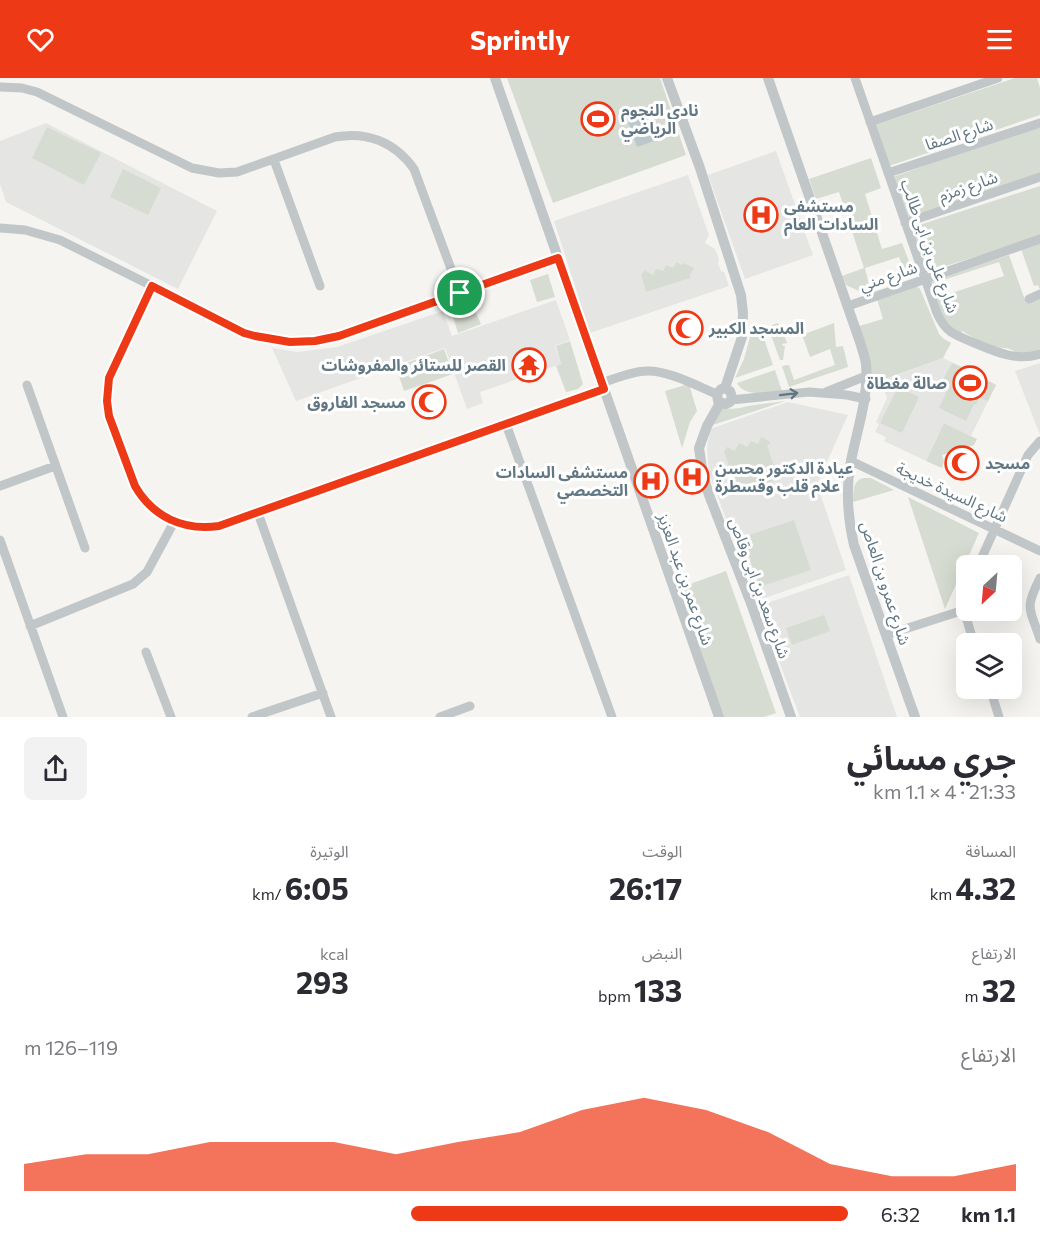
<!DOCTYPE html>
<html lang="ar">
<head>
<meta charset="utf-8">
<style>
  :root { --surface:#fff; --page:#f2f2f3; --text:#2b2b33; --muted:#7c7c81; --accent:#ee3916 }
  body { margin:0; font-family:Commissioner,"Noto Sans Arabic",sans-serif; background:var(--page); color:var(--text); direction:rtl; height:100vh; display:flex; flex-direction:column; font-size:22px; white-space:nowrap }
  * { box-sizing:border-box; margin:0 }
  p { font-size:20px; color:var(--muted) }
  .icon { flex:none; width:33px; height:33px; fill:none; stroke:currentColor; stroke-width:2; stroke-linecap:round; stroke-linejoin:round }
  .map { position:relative; height:639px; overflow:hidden; direction:ltr }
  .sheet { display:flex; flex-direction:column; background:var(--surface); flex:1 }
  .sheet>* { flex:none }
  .needle { width:39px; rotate:206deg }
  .buttons { position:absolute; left:956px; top:477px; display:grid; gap:12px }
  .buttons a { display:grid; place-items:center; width:66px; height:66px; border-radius:9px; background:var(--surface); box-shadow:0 6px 24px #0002; font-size:30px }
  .pin { position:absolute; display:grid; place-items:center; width:51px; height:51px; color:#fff; margin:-26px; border:3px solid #fff; border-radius:50%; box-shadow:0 2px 6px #0007 }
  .round { display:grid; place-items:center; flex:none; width:63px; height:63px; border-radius:9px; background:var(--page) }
  .overview { display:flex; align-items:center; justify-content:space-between; height:102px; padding:0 24px }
  h1 { font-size:33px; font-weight:700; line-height:45px }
  .stats { display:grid; grid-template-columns:repeat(3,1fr); gap:9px; height:102px; padding:6px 24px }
  .stats div { display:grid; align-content:center }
  .stats b { font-size:30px; font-weight:700 }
  .stats small { font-size:16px; font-weight:400 }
  .stats p { font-size:16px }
  .chart { height:168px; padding:12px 24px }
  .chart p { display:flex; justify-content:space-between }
  .chart svg { width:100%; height:108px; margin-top:6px; fill:var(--accent); opacity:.7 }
  ul { padding:0 24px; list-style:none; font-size:20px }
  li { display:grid; grid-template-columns:96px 72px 1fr; align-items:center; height:45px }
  li i { height:15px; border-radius:8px; background:var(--accent) }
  header { display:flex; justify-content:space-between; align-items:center; height:78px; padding:0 24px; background:var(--accent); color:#fff; font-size:27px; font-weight:700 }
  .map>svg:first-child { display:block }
</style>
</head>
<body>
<header><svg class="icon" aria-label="menu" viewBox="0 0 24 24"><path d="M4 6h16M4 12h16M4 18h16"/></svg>Sprintly<svg class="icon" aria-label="heart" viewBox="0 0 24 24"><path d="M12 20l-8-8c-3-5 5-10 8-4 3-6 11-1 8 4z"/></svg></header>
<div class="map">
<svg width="1040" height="639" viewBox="0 0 1040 639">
  <rect width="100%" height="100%" fill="#f5f4f0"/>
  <path fill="#e5e6e4" d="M46,45L217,133L178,211L6,124L0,106V63Z
    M776,73L813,177L745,201L708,97Z
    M688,97L709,157L705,165L715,171L719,181L718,186L721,193L724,194L729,208L590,255L554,143Z
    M556,222L570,262L555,268L561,286L480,314L483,325L467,331L445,270L296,323L272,270L297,274L337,269L443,233L452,258Z
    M943,280L964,290L967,287L985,296L983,300L996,307L971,358L944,345L926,383L884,363L886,359L875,354L879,346L876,344L887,320L881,303Z
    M1040,285V357L1015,293Z
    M788,324L848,337L817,406L846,492L756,523L709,395L707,370L710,351Z
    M849,497L897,639H800L758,528Z"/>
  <path fill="#d6dcd1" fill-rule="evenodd" d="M507,0H660L686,77L553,125Z
    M1015,0H1037L1040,10V37L886,89L872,48Z
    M1040,47V97L906,141L890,100Z
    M47,49L101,75L84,107L32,80Z
    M871,80L881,110L865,116L882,171L902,165L913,194L911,199H907L899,179L865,190L870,211L861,214L846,207L842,198L864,190L839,114L816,121L809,101Z
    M123,91L161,110L148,137L110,119Z
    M1040,108V158L924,195L910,150Z
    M1040,165V212L1038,207L1034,208L1021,171Z
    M1009,177L1026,225L1040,220V271L1036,274L1017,275C1008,268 1004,271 994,269C983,266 972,259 962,253L960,257L940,237L930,203ZM999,184L1004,198L936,220L931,206Z
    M676,184L682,187L683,185L694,190L690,197V200L646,214L641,196L643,195L644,192L653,197L656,191L663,193L666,187L673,190Z
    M548,196L555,219L537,224L530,202Z
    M917,208L920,211L939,256L944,261L951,265L943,280L871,306L859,248L883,241L877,221Z
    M468,223L473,236L476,235L481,246L458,255L450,229Z
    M777,245L781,248L787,265L782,266L783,268H785L783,282H780L768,249Z
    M834,245L836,269L843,268L848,289L789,309L782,288L789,287L794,302L835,287L830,271L810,279L802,257Z
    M761,252L773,287L735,300L744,281L751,255Z
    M570,263L583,306L578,311L566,314L556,288L561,286L556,268Z
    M444,271L453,296L404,313L396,289Z
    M952,285L964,290L967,287L985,296L983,300L996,307L988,323L979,320L976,327L974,326L966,343L939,330L947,313L944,312L947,304L943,302Z
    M775,292L782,313C768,314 745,320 737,305Z
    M689,306L697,333L690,344L682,370L665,313Z
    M898,309L919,319L902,355L880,345Z
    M785,323L713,347L721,328L731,331L740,330L748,328Z
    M944,345L977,361L974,367L942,377L944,383L942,390L926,383Z
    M761,359L769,363L770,366L767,367L778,401L744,413L736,408L724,374L727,369L735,373L739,365L747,369L751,363L758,366Z
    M864,400H871L894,412L853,424C854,414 852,402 864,400Z
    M908,419L979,455L945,531L913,434Z
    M794,442L811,492L759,509L743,459Z
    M726,493L776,635L764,639H724L679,510Z
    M824,537L830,553L792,567L786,550Z"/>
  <path fill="#bac8cc" d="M643,32L654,63L637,69L626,38Z"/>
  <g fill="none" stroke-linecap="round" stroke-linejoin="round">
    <path stroke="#c1c6c8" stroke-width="9" d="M855,0L937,235C940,242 944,249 951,254C957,258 965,261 972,264C994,273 1016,284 1040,276
      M0,9L22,10L37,14L192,90L219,95L237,94L335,59C367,53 395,64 414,91L460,215
      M870,44L998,0
      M274,82L320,208
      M888,95L1040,45
      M905,145L1040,99
      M0,150L25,152L60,162L244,254C276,265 306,267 339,258L558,180
      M152,208L109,300L107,315V330L135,408C155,441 190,455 228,446L604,311
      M1029,221L1040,216
      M848,228L1040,161
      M602,305C616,300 633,293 648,293C670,293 697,308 717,316
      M27,307L85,470
      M826,314L866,298
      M731,322L809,314L847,317L866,321
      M506,346L612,639
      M851,383L1040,473
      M0,408L55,388
      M258,435L331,639
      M0,462L63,639
      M978,488L1028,377L1040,363
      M1040,500C1024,532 1030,530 1040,561
      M966,517L964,532L974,566
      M30,548L133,506L147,494L174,444
      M886,557L964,532
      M146,574L171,639
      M990,610L999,639
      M252,639L323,615
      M440,639L470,628"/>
    <path stroke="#c1c6c8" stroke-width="10" d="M495,0L719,639
      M667,0L700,90L741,217L743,235L742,259L725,310L721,311L717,316L718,323L725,326L730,324L732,319L730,313L725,310
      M768,0L860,264C862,271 865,279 866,286C869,321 856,354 850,388C846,414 848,441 854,467L915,639
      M720,325L707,348L699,370L703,397L709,417L752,528L791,639"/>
  </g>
  <defs><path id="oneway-shaft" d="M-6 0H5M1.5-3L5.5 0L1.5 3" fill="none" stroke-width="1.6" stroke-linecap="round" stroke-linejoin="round" transform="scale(1.5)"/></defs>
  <use stroke="#617783" href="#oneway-shaft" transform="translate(789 316) rotate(-7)"/>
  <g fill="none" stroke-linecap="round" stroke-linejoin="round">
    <defs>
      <path id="route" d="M558,180L604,311L219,448C183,453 153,439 135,408L109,338L107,323L109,300L152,208L244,255L255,258L290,264L315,263L339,258Z"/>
    </defs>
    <use href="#route" stroke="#fff" stroke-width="12"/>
    <use href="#route" stroke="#ee3916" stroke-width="8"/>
  </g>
  <defs>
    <symbol id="stadium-ring" viewBox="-11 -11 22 22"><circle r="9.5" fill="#fff" stroke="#ee3916" stroke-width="1.5"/><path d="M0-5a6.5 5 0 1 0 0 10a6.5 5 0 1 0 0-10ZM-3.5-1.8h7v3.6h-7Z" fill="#ee3916"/></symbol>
    <symbol id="hospital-ring" viewBox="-11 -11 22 22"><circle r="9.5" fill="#fff" stroke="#ee3916" stroke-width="1.5"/><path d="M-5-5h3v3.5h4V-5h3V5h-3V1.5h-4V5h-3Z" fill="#ee3916"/></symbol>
    <symbol id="mosque-ring" viewBox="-11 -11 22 22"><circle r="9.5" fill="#fff" stroke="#ee3916" stroke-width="1.5"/><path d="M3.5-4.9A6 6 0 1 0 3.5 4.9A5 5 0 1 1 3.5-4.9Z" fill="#ee3916"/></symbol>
    <symbol id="temple-ring" viewBox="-11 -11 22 22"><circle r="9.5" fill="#fff" stroke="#ee3916" stroke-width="1.5"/><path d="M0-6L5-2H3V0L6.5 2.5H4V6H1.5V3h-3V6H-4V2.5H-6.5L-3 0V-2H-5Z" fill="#ee3916"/></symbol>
  </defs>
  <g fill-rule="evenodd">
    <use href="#stadium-ring" x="579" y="22" width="38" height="38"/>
    <use href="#hospital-ring" x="742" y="118" width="38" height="38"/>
    <use href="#mosque-ring" x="667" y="231" width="38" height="38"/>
    <use href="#temple-ring" x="510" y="268" width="38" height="38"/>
    <use href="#stadium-ring" x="951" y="286" width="38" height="38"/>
    <use href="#mosque-ring" x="410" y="305" width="38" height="38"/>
    <use href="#mosque-ring" x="943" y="366" width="38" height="38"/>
    <use href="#hospital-ring" x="673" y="380" width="38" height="38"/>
    <use href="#hospital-ring" x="632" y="384" width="38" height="38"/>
  </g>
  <g text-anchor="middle" stroke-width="6" stroke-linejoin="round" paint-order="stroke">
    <g font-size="16" font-weight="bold" fill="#617783" stroke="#fff" text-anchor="start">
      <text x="621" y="38">نادي النجوم<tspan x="621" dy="18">الرياضي</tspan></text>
      <text x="784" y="134">مستشفى<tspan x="784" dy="18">السادات العام</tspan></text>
      <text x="709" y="256">المسجد الكبير</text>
      <text x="506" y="293" text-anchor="end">القصر للستائر والمفروشات</text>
      <text x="947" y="311" text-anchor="end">صالة مغطاة</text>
      <text x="406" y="330" text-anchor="end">مسجد الفاروق</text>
      <text x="985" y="391">مسجد</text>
      <text x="715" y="396">عيادة الدكتور محسن<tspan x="715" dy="18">علام قلب وقسطرة</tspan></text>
      <text x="628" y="400" text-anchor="end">مستشفى السادات<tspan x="628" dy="18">التخصصي</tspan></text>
    </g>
    <g font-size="16" fill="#617783" stroke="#fff">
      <text transform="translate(959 56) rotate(-18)" y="6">شارع الصفا</text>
      <text transform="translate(968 108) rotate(-19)" y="6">شارع زمزم</text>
      <text transform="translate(930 168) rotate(70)" y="6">شارع على بن ابى طالب</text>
      <text transform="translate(888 198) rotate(-19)" y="6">شارع مني</text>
      <text transform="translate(952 414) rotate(25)" y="6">شارع السيدة خديجة</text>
      <text transform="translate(686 501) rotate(71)" y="6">شارع عمر بن عبد العزيز</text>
      <text transform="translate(886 505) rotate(72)" y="6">شارع عمرو بن العاص</text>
      <text transform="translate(760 510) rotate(70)" y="6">شارع سعد بن ابى وقاص</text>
    </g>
  </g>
</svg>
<div class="buttons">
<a><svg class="needle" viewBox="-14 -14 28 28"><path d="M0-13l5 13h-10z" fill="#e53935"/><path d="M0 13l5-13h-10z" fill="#7c7c81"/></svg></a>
<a><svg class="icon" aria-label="layers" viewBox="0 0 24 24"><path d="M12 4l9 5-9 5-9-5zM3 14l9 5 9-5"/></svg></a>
</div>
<div class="pin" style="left:460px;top:215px;background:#1e9e55"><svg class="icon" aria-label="arrive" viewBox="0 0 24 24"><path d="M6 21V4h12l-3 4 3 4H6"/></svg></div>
</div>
<section class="sheet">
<div class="overview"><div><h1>جري مسائي</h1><p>21:33 · 4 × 1.1 km</p></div><a class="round"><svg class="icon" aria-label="share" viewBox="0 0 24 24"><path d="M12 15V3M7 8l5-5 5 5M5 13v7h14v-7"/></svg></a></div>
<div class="stats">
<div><p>المسافة</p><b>4.32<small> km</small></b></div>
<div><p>الوقت</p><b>26:17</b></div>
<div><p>الوتيرة</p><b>6:05<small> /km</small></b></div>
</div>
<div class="stats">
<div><p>الارتفاع</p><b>32<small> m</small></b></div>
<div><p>النبض</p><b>133<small> bpm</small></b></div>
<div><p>kcal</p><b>293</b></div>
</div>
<div class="chart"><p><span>الارتفاع</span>119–126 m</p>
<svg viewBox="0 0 160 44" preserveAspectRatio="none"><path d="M0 44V33L10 29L20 29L30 24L40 24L50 24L60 29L70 24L80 20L90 11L100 6L110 11L120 20L130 33L140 38L150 38L160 33V44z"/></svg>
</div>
<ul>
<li><b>1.1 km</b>6:32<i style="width:53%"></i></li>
</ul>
</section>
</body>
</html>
